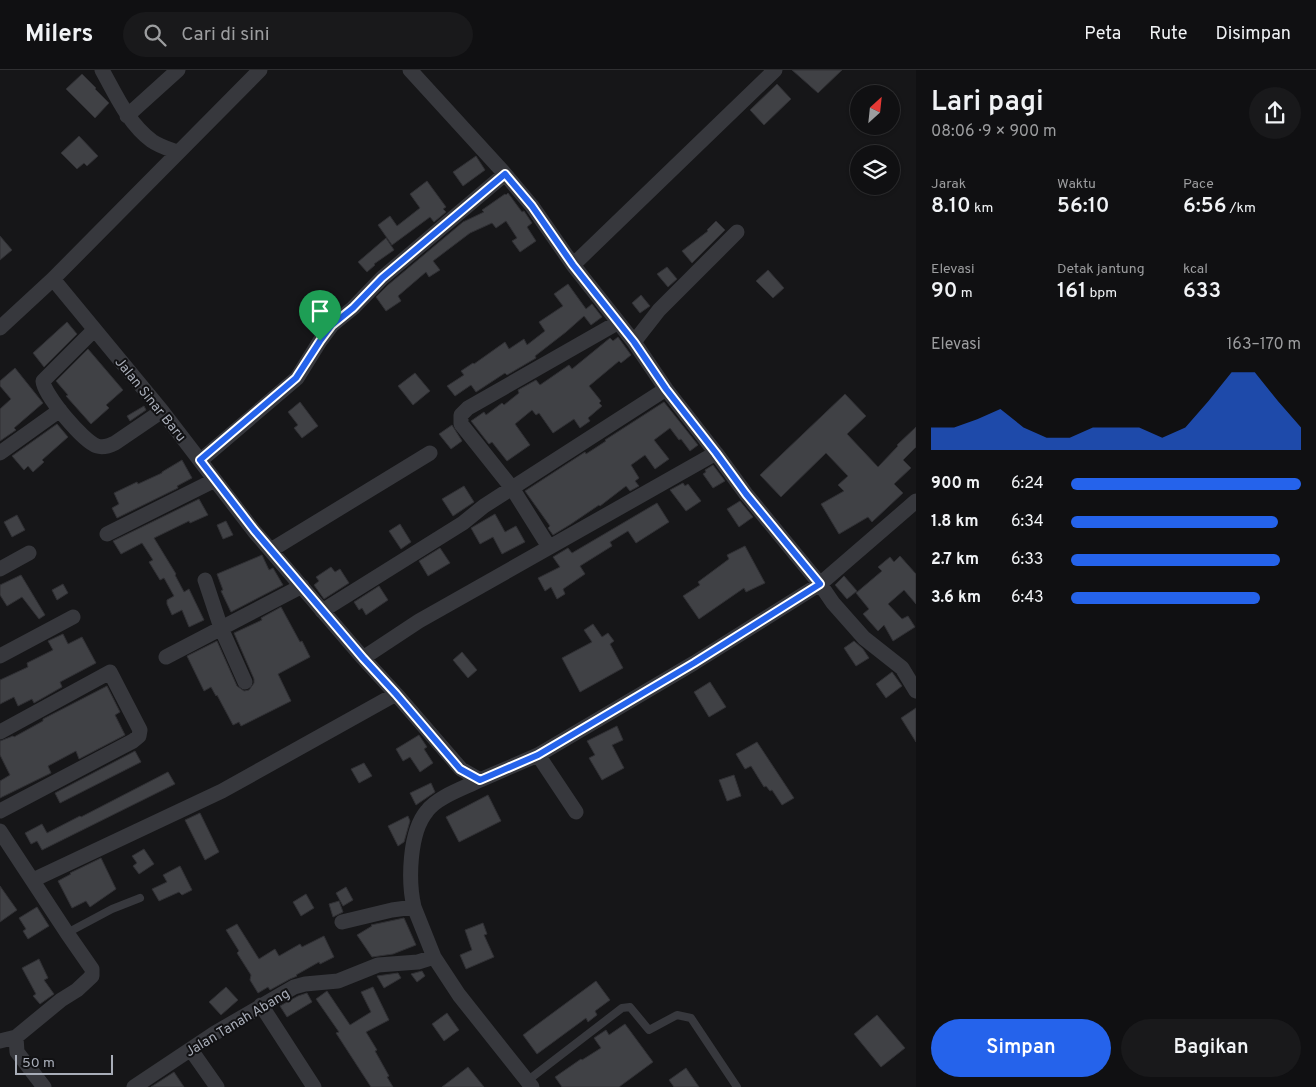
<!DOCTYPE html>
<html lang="id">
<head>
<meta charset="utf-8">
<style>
  :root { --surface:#101012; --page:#19191b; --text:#f1f3f6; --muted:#9c9d9f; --line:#303032; --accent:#2563eb }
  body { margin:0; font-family:Overpass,sans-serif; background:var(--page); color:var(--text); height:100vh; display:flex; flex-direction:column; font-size:19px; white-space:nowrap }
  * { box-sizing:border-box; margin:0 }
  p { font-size:16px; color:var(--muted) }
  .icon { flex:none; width:28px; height:28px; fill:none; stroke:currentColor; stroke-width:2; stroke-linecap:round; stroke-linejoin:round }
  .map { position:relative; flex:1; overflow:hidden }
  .sheet { display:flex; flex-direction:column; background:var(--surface); width:400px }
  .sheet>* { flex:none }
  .needle { width:32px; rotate:27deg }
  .fabs { position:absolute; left:850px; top:15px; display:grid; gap:10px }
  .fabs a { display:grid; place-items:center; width:50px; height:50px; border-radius:50%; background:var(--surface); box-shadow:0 1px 4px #0004,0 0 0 1px var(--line); font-size:25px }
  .scale { position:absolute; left:15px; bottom:12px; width:98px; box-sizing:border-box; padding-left:5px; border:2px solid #a8adb8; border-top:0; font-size:14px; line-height:18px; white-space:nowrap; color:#a8adb8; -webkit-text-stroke:4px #111113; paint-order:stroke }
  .pin { position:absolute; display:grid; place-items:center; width:42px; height:42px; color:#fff; margin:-51px -21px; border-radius:50% 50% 50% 0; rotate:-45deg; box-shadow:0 0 5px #0007 }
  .pin .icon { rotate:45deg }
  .round { display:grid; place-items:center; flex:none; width:52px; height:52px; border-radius:26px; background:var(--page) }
  .summary { display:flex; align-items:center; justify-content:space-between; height:85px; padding:0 15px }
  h1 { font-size:28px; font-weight:600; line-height:38px }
  .stats { display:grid; grid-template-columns:repeat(3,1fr); gap:8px; height:85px; padding:5px 15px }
  .stats div { display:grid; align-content:center }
  .stats b { font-size:21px; font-weight:600 }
  .stats small { font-size:14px; font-weight:400 }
  .stats p { font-size:14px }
  .chart { height:140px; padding:10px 15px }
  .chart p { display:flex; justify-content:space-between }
  .chart svg { width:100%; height:90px; margin-top:5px; fill:var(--accent); opacity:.7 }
  .primary-button { display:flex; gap:10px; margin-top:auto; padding:10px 15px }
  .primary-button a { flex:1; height:58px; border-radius:30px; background:var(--accent); color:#fff; font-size:20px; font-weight:600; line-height:58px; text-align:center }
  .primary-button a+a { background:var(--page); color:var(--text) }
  ul { padding:0 15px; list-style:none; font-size:16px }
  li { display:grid; grid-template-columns:80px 60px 1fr; align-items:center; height:38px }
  li i { height:12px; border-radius:6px; background:var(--accent) }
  header { display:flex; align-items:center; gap:30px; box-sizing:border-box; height:70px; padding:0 25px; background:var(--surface); border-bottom:1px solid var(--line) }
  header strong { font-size:24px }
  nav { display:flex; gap:28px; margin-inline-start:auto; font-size:18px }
  .search { width:350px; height:45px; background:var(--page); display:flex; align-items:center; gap:12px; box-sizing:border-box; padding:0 18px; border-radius:28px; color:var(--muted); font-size:19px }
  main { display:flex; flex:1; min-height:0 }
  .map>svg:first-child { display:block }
</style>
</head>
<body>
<header>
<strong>Milers</strong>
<div class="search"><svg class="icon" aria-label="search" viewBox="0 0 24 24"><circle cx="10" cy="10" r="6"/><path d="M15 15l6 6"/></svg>Cari di sini</div>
<nav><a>Peta</a><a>Rute</a><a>Disimpan</a></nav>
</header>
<main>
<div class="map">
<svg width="916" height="1017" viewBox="0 0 916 1017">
  <rect width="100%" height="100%" fill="#161618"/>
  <path fill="#404145" stroke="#303034" d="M792,0H842L818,23Z
    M82,4L96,18L95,19L109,33L95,48L66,19Z
    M777,14L791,29L764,55L750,40Z
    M79,66L98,86L87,96L84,93L77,99L61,83Z
    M476,86L485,100L463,116L453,102Z
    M427,111L446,137L443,139L446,142L434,152L430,147L392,175L378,155L390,146L397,156L420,138L410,124Z
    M508,123L522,142L524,141L532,153L527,157L536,171L520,182L512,171L517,168L506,151L496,158L492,153L470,163L433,191L440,200L429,207L426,202L398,226L401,231L386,241L376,227L388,215L463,152L484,142L482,140L505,124L506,125Z
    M716,151L725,160L692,193L682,181L708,161L707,160Z
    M0,166L12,180L0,190Z
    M386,168L394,180L374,194L375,195L367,202L358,192Z
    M667,197L677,209L668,217L657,204Z
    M768,200L784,218L773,228L756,211Z
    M568,214L586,239L592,234L602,247L591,255L584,246L566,262L535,286L536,288L507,305L505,303L476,322L471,315L455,326L447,316L464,305L461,301L473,293L474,294L505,272L509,279L524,269L527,275L545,261L539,252L563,236L554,224Z
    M641,225L650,236L640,243L632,233Z
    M67,252L77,264L44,297L33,283Z
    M618,267L631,285L621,293L619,291L589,316L601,331L599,333L602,336L588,348L590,351L580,358L574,349L553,363L539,343L536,345L532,340L515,354L530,375L507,391L492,372L489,374L471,351L484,342L486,345L502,333L504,335L519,323L518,320L536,310L540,315L569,295L572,299L610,268L613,271Z
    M88,279L123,320L106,335L109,338L91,354L66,326L68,325L56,311Z
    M15,298L43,333L14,358L16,360L0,371V339L11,329L0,316V311Z
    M415,303L430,321L413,335L398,316Z
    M845,324L866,346L847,364L878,397L898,376L897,375L916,357V377L903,390L911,398L894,414L903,423L872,452L868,447L839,464L821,434L844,421L838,415L848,406L826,383L781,427L760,405Z
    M300,332L318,356L302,368L294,358L298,355L288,342Z
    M664,332L698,375L690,381L681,369L679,370L670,358L654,370L669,389L655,399L645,385L631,395L639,408L635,411L639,416L630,421L626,416L600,436L599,435L571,454L553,465L548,458L550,456L525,421L585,382L586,384L606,371L605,370Z
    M144,336L146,340L130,351L127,346Z
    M57,354L68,367L42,390L44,392L33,402L28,396L24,400L12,386Z
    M452,355L462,371L451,379L439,364Z
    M182,390L192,408L177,416L178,418L117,448L112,438L119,434L114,423L137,412L138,414L162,403V402Z
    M713,395L725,411L713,418L703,404L706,402L705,400Z
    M683,413L685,416L688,414L701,431L686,441L670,420Z
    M464,416L474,432L453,446L442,429Z
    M199,429L208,445L190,453L189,451L154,468L176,504L175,505L184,522L189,519L204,550L189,557L182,540L172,545L167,534V530L174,526L164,508L160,510L149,492L153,490L142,473L121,484L113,471Z
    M740,431L753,447L739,457L727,439Z
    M657,433L669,452L636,473L628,461L610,472L612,476L580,496L585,504L563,519L565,524L557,529L551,517L545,521L538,508L560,497L553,487L568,478L572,483Z
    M495,444L505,462L516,456L525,472L502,484L493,467L480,474L471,458Z
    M17,445L25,460L12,467L4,452Z
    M226,451L233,465L223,469L217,455Z
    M400,454L411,472L401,479L389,461Z
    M745,476L765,513L746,522L744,518L699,549L683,526L700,515L698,512L729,489L727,485Z
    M440,478L450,493L428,506L419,491Z
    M262,485L269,500L273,498L283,515L231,542L221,521L223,520L217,504Z
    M900,486L916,504V534L904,520L888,534L902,549L908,546L915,557L893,571L884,555L878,561L863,544L869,539L856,523L882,501L878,497L890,487L894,492Z
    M331,497L335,502L340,499L349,513L324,529L314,515L319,511L316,507Z
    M21,505L45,545L39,549L22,527L7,536L0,525V515Z
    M844,506L857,521L847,529L835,515Z
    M63,514L68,523L57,530L52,520Z
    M379,516L388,530L366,545L362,538L359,540L354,532Z
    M281,537L300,572L302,571L310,587L278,604L291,631L241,656L239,652L233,655L217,625L216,626L211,617L204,621L187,586L217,571L237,616L244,621L249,620L254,613V609L234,563L262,550L261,548Z
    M593,554L602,567L608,563L614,571L610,574L623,598L580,622L562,588L592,572L584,560Z
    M63,564L68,574L82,567L96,593L60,612L62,617L34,633L32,629L18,636L14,627L0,634V610L28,597L27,593L53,580L48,571Z
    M854,571L863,579L869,588L856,596L844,578Z
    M462,582L477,600L468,608L453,590Z
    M892,602L902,616L886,628L876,614Z
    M710,612L726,637L709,647L694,622Z
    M107,616L120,642L115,645L125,665L79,689L76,681L48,696L51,703L0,728V711L10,705L0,685V671L13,666L14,667L43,651V649Z
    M916,638V672L901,648Z
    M617,656L623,670L612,675L624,698L602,710L589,688L595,685L587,671Z
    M419,665L427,677L424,679L433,693L420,702L410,687L403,691L396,679Z
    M757,672L794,728L782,735L772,720L770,721L766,716L764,717L751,696L745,699L736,684Z
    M135,681L141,692L60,733L55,723Z
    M364,693L372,706L359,713L351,699Z
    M168,702L175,714L42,780L37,771L31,774L25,763L42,754L47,763L80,746L81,747Z
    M734,705L741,726L727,731L719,710Z
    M431,713L435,722L416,735L410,723Z
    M488,725L501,751L459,772L446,747Z
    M200,743L219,782L205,790L185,750Z
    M408,746L410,751L404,772L398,776L388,756Z
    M144,779L154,794L139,804L133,796L137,793L132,786Z
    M101,788L116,819L90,837L86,831L72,838L58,811L71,804L70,803Z
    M180,796L192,820L182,825L179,822L159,831L152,819L167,812L163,805Z
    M0,816L17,840L0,852Z
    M346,817L353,830L343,836L336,823Z
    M306,824L314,838L301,846L293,832Z
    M339,831L343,842L333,847L329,834Z
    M37,837L49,856L28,869L23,861L26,859L19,848Z
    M404,848L416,875L393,884L372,887L357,865L372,856L371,855Z
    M483,853L487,864L484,865L494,887L466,899L460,885L472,880L465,860Z
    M237,854L259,889L275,879L279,886L300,874L302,877L324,866L334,887L320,894L319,892L296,905L297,906L290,909L270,920L268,917L258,923L250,910L251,905L237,883L239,881L226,860Z
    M39,889L48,908L44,910L54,924L40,934L33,926L36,924L22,898Z
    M422,901L425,906L417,912L411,904Z
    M398,903L401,908L384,918L377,906Z
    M596,911L610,930L595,941L597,945L588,952L586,948L537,984L523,965Z
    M226,917L238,930L221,945L209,932Z
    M373,917L389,950L366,962L377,980L375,981L389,1006L387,1007L393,1017H371L336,963L339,962L316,929L327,921L350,955L371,942L361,922Z
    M307,923L312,932L287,947L280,936L298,926Z
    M447,943L459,960L444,971L432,954Z
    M877,945L905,978L881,997L854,964Z
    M625,954L653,992L619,1017H562L555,1007L581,989L582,990L601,978L594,968L606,960L609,965Z
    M468,997L484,1017H442Z
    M686,998L699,1017H674L669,1010Z
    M174,1002L184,1017H151Z"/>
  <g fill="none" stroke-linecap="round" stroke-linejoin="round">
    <path stroke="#37383d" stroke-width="8" d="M67,863L112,839L140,828
      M527,1011L622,938L630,937L649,960L677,945L691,948L737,1017"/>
    <path stroke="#37383d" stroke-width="15" d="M102,0C116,25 128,53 152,71C159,76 169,79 177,82
      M410,0L505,104L532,136L573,195L634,272L666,319L716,383L746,424L820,514L833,533L864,568L902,598L916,621
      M127,46L178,0
      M573,195L775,0
      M53,209L162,341L254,461L363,588L396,624L461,699L480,710L538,685L694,593L820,514L916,431
      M0,258L53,209L260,0
      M94,260L43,311C44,325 83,371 97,376C103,378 109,376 115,373L162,341
      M634,272L659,240L737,162
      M0,383L60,340
      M201,390L297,308L320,271L332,255L353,238L382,208L505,104
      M107,464L215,410
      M549,477L512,418L461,354V345L468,338L617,253
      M271,480L430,383
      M0,499L29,483
      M205,510L221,558L245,612
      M322,541L463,453L484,436L666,319
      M0,586L73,547
      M166,587L302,516
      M363,588L419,551L716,383
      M0,662L110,602L140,660L139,666L133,671L0,741
      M538,685L576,742
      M0,761L67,863L92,899V906L77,920L61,930L16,967L0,971
      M33,810L222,721L396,624
      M414,837L434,887L459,925L532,1017
      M342,852L392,840L414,837C408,811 409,762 427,741C437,727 464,718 480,710
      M261,935L314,1017
      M16,967L17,982L44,1017
      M191,980L217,1017
      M134,1017L215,963L294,917L305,914L338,911L378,895L418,892L434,887"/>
  </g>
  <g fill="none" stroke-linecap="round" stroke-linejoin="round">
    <defs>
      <path id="route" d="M505,104L532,136L573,195L634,272L666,319L716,383L746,424L820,514L694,593L538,685L480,710L460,699L396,624L363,588L254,460L200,390L296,308L320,271L332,255L353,238L382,208Z"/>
    </defs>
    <use href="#route" stroke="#fff" stroke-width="10"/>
    <use href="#route" stroke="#2563eb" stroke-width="6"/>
  </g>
  <g text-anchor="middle" stroke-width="4" stroke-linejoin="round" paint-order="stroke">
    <g font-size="14" fill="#a8adb8" stroke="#111113">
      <text transform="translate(151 329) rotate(51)" y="5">Jalan Sinar Baru</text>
      <text transform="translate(237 952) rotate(-31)" y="5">Jalan Tanah Abang</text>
    </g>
  </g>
</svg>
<div class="fabs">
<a><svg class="needle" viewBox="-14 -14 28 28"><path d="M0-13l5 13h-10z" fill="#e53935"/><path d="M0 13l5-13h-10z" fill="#9c9d9f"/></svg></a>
<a><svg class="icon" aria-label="layers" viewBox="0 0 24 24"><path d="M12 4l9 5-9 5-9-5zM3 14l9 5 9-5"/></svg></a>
</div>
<div class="scale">50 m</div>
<div class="pin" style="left:320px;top:271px;background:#1e9e55"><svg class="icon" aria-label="arrive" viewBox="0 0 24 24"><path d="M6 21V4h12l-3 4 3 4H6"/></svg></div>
</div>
<section class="sheet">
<div class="summary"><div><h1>Lari pagi</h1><p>08:06 · 9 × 900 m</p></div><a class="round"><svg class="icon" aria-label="share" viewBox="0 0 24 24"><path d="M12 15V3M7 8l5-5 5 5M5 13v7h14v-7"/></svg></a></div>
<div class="stats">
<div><p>Jarak</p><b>8.10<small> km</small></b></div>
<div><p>Waktu</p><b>56:10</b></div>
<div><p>Pace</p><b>6:56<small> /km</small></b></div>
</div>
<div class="stats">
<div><p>Elevasi</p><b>90<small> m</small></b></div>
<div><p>Detak jantung</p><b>161<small> bpm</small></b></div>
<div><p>kcal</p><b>633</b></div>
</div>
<div class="chart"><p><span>Elevasi</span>163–170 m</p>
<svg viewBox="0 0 160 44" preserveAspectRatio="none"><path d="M0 44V33L10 33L20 29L30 24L40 33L50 38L60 38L70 33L80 33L90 33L100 38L110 33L120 20L130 6L140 6L150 20L160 33V44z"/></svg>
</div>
<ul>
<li><b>900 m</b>6:24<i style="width:100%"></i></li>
<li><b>1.8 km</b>6:34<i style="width:90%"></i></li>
<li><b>2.7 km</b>6:33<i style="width:91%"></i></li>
<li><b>3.6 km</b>6:43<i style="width:82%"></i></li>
</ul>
<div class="primary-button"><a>Simpan</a><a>Bagikan</a></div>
</section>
</main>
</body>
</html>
